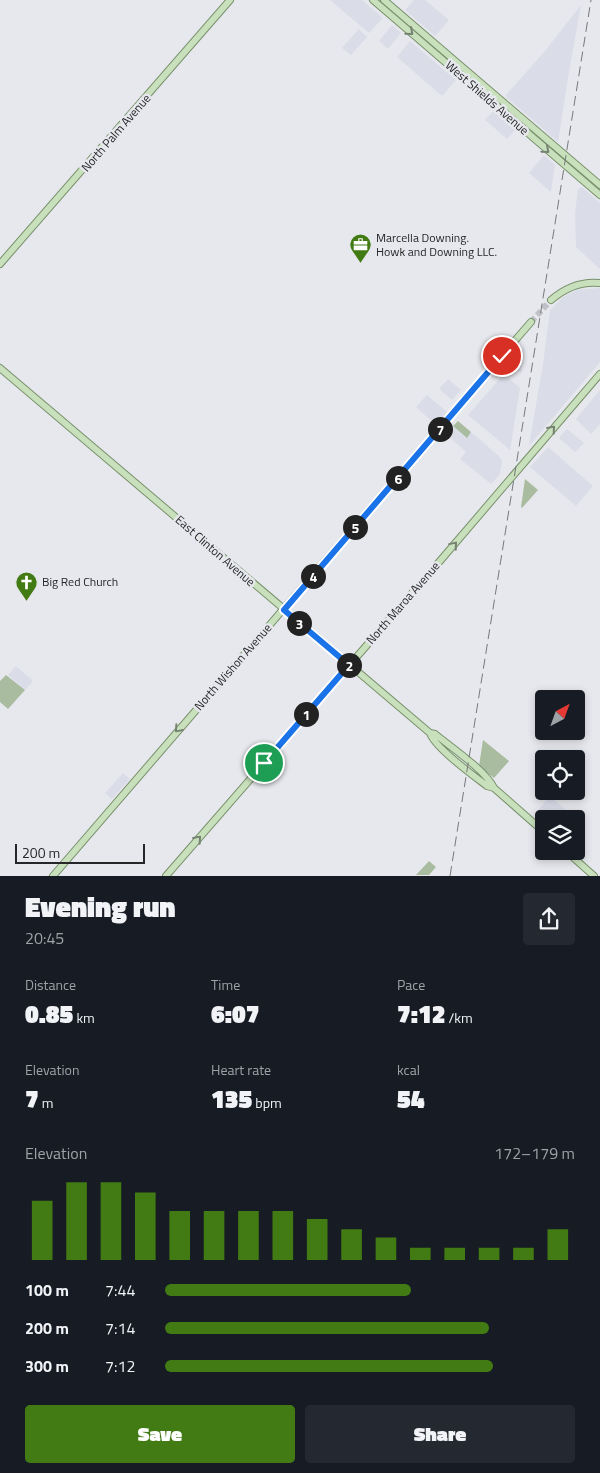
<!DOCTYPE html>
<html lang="en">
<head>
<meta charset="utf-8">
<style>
  :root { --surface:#171b24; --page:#242831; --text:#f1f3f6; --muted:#9ea1a6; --accent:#427b13 }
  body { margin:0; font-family:"Titillium Web",sans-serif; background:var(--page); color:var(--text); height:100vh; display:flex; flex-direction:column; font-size:19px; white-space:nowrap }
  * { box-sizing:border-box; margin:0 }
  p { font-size:16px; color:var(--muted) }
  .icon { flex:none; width:28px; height:28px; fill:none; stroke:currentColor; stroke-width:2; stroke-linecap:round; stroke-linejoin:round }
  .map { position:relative; height:876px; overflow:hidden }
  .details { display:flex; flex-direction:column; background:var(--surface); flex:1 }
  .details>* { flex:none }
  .needle { width:32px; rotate:41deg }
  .tools { position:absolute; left:535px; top:690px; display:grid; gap:10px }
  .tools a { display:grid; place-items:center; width:50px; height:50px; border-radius:5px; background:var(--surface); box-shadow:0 2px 8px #0003; font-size:25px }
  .scale { position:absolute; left:15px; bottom:12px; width:130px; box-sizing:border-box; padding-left:5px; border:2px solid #262628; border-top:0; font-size:14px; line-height:18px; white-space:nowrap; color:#262628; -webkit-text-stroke:4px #e7e8ed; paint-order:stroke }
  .pin { position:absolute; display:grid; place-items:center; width:42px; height:42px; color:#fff; margin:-21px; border:2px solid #fff; border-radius:50%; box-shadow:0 1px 5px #0007 }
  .km { position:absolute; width:25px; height:25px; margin:-12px; border-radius:50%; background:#222; color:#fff; font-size:14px; line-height:25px; text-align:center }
  .round { display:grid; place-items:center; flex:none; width:52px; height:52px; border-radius:5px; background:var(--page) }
  .head { display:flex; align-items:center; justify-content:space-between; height:85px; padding:0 25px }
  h1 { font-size:28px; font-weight:800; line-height:38px }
  .metrics { display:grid; grid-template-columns:repeat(3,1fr); gap:8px; height:85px; padding:5px 25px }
  .metrics div { display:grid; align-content:center }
  .metrics b { font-size:25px; font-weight:800 }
  .metrics small { font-size:14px; font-weight:400 }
  .metrics p { font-size:14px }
  .chart { height:140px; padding:10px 25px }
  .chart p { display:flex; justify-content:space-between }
  .chart svg { width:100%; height:90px; margin-top:5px; stroke:var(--accent); stroke-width:6 }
  .cta { display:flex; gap:10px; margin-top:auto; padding:10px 25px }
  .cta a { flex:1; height:58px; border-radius:5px; background:var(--accent); color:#fff; font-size:20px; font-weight:800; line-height:58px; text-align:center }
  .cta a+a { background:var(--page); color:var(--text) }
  ul { padding:0 25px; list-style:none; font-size:16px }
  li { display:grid; grid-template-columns:80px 60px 1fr; align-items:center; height:38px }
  li i { height:12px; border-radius:6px; background:var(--accent) }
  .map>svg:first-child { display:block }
</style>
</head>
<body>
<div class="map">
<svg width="600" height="876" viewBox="0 0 600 876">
  <rect width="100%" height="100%" fill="#e7e8ed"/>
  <path fill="#dadce8" d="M330,0H362L382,17V19L369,33Z
    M414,0H425L449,20L435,36L405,10Z
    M581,5L569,72L558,142L507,98L506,95L545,51Z
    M392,25L401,33L388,49L379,41Z
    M359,29L367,37L351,55L342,48Z
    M410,41L456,80L442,96L397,57Z
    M492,112H495L515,130L507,139L485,120Z
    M544,155L555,165L551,192L529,173Z
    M582,187L600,203V269L576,247L575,213L578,189Z
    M600,288V362L529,446L543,364L550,310L563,297L577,290Z
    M525,347L521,373L510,364Z
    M504,374L520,388L510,450L468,415Z
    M448,379L461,390L452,400L439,389Z
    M600,390V424L591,434L576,419Z
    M427,395L447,412L436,425L416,407Z
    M453,426L466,438L471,432L499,456L502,461L500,474L491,484L460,459L466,452L446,434Z
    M567,429L584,443L575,452L559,438Z
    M548,447L593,486L576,506L530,467Z
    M16,666L33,681L25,690L8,675Z
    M123,773L130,779L112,799L105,793Z
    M550,796L565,809L557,819H544V821L535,814Z"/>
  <path fill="#a9bc9f" d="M458,421L471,432L467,438L453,426Z
    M525,479L538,490L522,508L521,507Z
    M6,675L25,690L8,709L0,702V681Z
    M483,740L509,761L494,778L479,766Z
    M429,861L436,867L429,875H416Z"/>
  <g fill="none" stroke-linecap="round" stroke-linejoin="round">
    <path stroke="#c0c1c6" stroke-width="6" stroke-dasharray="6 3" stroke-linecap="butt" d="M531,322L551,300"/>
    <defs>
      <path id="major" d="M373,0L600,195
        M384,0L600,185
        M0,264L230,0
        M551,300C566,287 581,281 600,283
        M0,368L430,733L435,734C451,747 486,771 494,788L544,832
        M430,733C434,747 474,776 487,786L494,788
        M566,851L594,876
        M53,876L531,322
        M166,876L434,568L600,374"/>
    </defs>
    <use href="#major" stroke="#78916c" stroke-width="8"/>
    <use href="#major" stroke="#c8e0bc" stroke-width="6"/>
    <path stroke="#77787b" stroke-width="1" stroke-dasharray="10 5" stroke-linecap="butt" d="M450,876L591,0"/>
  </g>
  <defs><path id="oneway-chevron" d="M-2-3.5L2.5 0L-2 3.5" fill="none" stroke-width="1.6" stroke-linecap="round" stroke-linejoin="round" transform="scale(1.25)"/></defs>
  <g stroke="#778372">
    <use href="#oneway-chevron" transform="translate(410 32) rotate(41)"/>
    <use href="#oneway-chevron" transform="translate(546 150) rotate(41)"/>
    <use href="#oneway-chevron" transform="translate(552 429) rotate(-49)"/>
    <use href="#oneway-chevron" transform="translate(454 545) rotate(-50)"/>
    <use href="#oneway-chevron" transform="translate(178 729) rotate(131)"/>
    <use href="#oneway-chevron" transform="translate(198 839) rotate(-49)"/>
  </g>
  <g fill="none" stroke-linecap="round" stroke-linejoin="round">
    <defs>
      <path id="route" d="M264,763L349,665L284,610L502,356"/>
    </defs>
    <use href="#route" stroke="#fff" stroke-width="10"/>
    <use href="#route" stroke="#1a73e8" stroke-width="6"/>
  </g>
  <defs>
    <symbol id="office-pin" viewBox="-11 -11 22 30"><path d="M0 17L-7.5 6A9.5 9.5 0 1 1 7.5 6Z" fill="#427b13" stroke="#e7e8ed"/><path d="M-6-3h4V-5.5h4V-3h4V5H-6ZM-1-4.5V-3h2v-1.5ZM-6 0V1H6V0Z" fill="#fff"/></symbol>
    <symbol id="church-pin" viewBox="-11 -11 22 30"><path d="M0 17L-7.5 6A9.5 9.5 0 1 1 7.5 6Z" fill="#427b13" stroke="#e7e8ed"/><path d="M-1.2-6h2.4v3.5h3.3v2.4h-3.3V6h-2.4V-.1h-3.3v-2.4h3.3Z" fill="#fff"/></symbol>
  </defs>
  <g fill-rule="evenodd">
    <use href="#office-pin" x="348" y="232" width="25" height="34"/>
    <use href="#church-pin" x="14" y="570" width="25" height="34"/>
  </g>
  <g text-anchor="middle" stroke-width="5" stroke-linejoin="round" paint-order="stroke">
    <g font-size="12" fill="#262628" stroke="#e7e8ed">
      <text transform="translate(487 98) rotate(41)" y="4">West Shields Avenue</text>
      <text transform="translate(116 133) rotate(-49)" y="4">North Palm Avenue</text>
      <text transform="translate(215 551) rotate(41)" y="4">East Clinton Avenue</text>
      <text transform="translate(403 603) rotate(-49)" y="4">North Maroa Avenue</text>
      <text transform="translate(233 667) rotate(-49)" y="4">North Wishon Avenue</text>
    </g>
    <g font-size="12" fill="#262628" stroke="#e7e8ed" text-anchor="start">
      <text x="376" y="242">Marcella Downing.<tspan x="376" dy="14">Howk and Downing LLC.</tspan></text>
      <text x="42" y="586">Big Red Church</text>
    </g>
  </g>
</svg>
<div class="tools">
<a><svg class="needle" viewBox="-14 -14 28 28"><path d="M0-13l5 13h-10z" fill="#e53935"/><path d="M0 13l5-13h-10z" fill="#9ea1a6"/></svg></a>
<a><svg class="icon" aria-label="locate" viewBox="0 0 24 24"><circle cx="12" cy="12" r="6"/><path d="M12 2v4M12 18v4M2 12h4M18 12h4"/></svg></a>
<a><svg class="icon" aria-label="layers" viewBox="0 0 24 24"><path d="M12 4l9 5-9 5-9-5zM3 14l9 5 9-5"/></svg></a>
</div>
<div class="scale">200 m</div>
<div class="pin" style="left:264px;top:763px;background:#1e9e55"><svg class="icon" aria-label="arrive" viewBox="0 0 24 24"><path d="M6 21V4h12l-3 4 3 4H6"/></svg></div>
<div class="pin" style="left:502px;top:356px;background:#d93025"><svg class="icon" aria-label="check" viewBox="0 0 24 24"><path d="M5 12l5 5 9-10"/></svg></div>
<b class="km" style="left:306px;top:714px">1</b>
<b class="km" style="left:349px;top:665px">2</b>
<b class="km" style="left:299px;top:623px">3</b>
<b class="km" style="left:313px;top:576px">4</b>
<b class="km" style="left:355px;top:527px">5</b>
<b class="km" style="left:398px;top:478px">6</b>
<b class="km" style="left:440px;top:429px">7</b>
</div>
<section class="details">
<div class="head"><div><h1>Evening run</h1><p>20:45</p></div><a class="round"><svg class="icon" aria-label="share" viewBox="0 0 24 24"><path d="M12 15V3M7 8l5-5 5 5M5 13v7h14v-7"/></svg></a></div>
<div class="metrics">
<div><p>Distance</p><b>0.85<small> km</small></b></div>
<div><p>Time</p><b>6:07</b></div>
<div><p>Pace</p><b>7:12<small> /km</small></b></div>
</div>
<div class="metrics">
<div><p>Elevation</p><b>7<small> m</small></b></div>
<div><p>Heart rate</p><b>135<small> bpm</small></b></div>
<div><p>kcal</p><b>54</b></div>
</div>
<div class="chart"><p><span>Elevation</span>172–179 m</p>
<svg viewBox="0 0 160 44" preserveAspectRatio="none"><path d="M5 44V15M15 44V6M25 44V6M35 44V11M45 44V20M55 44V20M65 44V20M75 44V20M85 44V24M95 44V29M105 44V33M115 44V38M125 44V38M135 44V38M145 44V38M155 44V29"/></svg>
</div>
<ul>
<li><b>100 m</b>7:44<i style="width:60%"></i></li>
<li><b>200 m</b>7:14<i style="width:79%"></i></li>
<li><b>300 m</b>7:12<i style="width:80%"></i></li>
</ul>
<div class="cta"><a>Save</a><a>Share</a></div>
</section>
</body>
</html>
